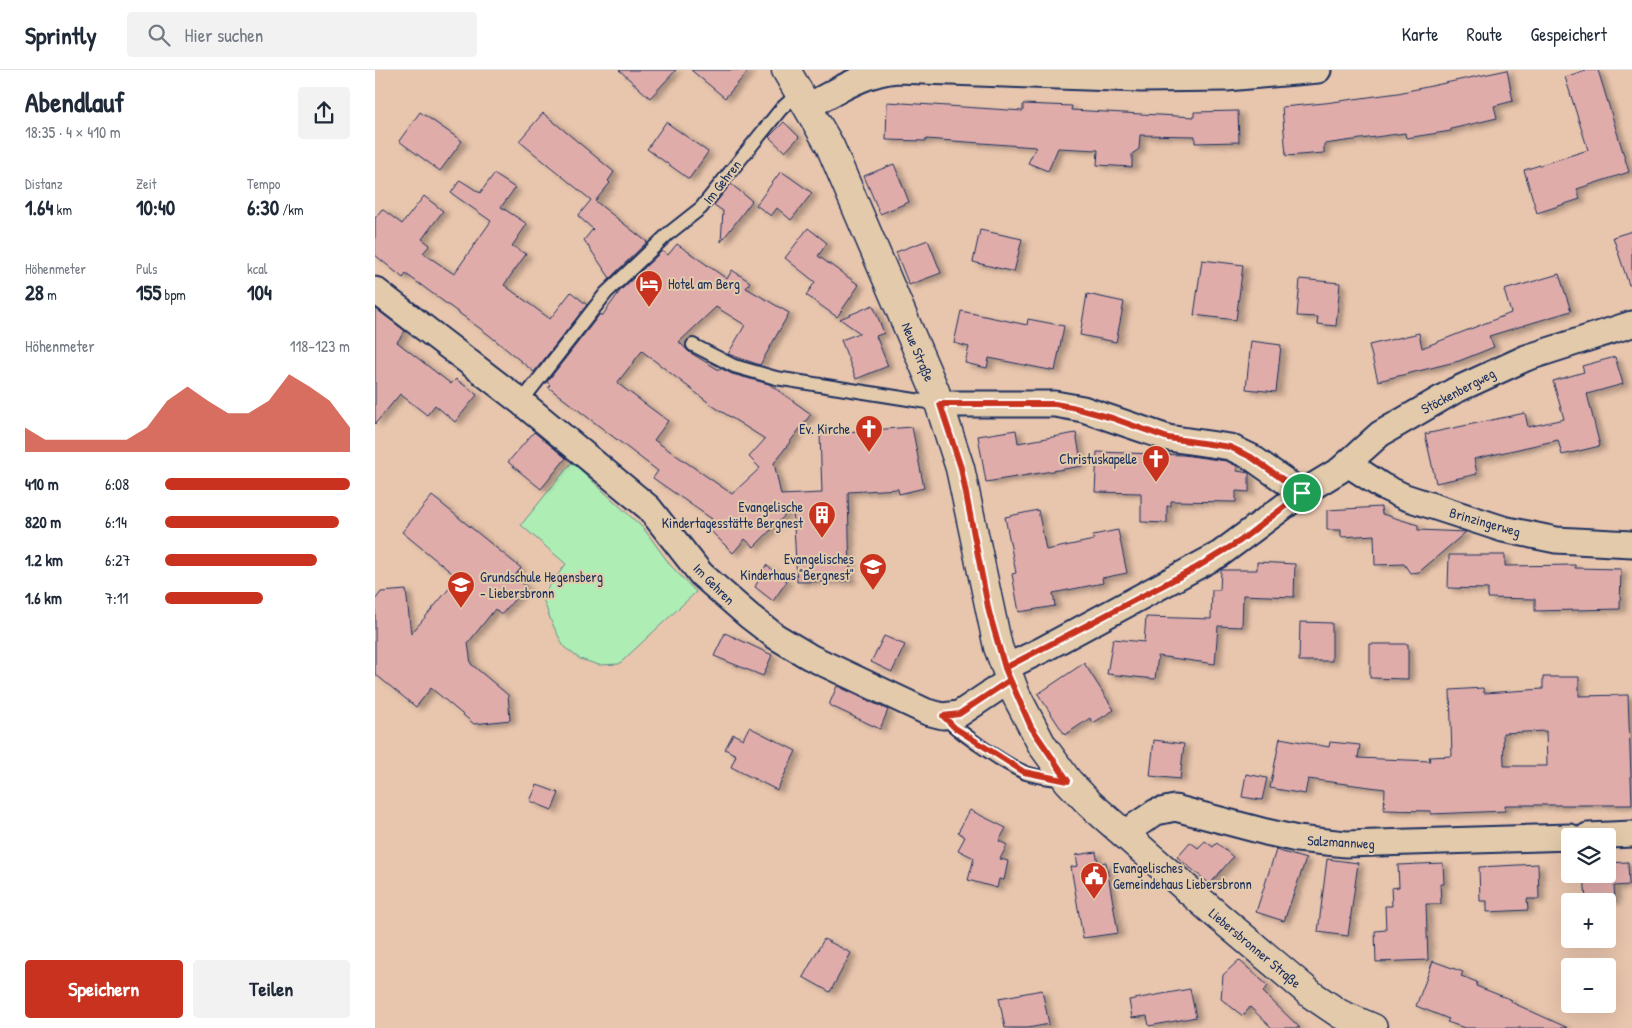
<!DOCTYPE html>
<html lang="de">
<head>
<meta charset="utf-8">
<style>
  :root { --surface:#fff; --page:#f2f2f3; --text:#1f2937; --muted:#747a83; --line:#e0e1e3; --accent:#c8321e }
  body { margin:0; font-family:"Patrick Hand",sans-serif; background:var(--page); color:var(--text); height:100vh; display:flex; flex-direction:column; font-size:19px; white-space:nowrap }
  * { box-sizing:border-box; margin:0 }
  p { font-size:16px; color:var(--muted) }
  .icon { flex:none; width:28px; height:28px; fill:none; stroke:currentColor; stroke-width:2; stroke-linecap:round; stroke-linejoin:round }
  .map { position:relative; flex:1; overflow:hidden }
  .details { display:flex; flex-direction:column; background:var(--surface); width:375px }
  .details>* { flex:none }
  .controls { position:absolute; left:1186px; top:758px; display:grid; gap:10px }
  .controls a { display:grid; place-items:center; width:55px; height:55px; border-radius:5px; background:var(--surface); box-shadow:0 5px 20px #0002; font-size:25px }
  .pin { position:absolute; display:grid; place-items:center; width:42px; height:42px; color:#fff; margin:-21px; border:2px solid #fff; border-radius:50%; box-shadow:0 1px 5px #0007 }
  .round { display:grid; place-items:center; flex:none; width:52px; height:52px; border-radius:5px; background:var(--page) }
  .overview { display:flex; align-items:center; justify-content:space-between; height:85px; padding:0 25px }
  h1 { font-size:28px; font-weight:700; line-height:38px }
  .figures { display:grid; grid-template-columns:repeat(3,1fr); gap:8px; height:85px; padding:5px 25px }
  .figures div { display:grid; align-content:center }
  .figures b { font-size:21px; font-weight:700 }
  .figures small { font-size:14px; font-weight:400 }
  .figures p { font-size:14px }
  .chart { height:140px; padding:10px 25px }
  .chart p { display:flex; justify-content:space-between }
  .chart svg { width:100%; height:90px; margin-top:5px; fill:var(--accent); opacity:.7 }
  .action { display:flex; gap:10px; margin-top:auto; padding:10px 25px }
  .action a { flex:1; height:58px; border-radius:5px; background:var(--accent); color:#fff; font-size:20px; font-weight:700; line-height:58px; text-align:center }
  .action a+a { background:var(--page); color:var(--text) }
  ul { padding:0 25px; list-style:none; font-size:16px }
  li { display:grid; grid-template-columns:80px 60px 1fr; align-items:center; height:38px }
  li i { height:12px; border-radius:6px; background:var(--accent) }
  header { display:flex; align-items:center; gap:30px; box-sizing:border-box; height:70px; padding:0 25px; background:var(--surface); border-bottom:1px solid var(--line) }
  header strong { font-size:24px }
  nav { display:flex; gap:28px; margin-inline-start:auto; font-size:18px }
  .search { width:350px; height:45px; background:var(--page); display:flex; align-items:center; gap:12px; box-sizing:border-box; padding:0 18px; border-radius:5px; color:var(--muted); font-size:19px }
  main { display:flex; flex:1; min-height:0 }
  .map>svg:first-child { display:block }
</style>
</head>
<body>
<header>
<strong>Sprintly</strong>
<div class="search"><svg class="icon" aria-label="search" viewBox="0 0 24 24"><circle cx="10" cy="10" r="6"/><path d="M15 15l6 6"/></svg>Hier suchen</div>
<nav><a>Karte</a><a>Route</a><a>Gespeichert</a></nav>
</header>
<main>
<section class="details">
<div class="overview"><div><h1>Abendlauf</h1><p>18:35 · 4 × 410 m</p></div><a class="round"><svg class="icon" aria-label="share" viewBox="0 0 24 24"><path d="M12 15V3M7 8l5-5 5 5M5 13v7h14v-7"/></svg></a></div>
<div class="figures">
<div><p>Distanz</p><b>1.64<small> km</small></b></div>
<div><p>Zeit</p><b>10:40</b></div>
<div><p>Tempo</p><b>6:30<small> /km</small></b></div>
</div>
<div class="figures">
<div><p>Höhenmeter</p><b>28<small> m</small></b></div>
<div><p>Puls</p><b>155<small> bpm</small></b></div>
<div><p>kcal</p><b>104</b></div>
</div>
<div class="chart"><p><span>Höhenmeter</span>118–123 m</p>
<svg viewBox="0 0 160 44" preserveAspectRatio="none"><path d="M0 44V32L10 38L20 38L30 38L40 38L50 38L60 32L70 19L80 12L90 19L100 25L110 25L120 19L130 6L140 12L150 19L160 32V44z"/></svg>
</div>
<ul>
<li><b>410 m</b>6:08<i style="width:100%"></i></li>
<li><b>820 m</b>6:14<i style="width:94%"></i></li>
<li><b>1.2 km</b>6:27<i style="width:82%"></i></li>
<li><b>1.6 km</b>7:11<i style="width:53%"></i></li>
</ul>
<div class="action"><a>Speichern</a><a>Teilen</a></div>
</section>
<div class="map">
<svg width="1257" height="958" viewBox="0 0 1257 958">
  <defs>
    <filter id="shadow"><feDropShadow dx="5.5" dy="3" stdDeviation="2.5" flood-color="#0004"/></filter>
  </defs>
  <rect width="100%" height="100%" fill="#e8c5ad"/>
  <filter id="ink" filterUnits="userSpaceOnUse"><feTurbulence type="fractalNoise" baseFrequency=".02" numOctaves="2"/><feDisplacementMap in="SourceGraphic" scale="10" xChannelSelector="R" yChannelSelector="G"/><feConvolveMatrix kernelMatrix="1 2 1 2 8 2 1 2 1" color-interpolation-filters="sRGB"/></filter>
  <g filter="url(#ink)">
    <path fill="#aeedb4" stroke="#648e89" d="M197,392L269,459L296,496L321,522L244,594L224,595L205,589L189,577L176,551L167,526L191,494L146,455Z"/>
    <path fill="#dfacaa" stroke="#1b2f5e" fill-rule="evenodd" filter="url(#shadow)" d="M244,0H301L275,28Z
      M316,0H374L350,28Z
      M1132,0L1138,31L1119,36L1122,48L1076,59V61L1031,68L1030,63L949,74V83L911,86L907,37L950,33L1023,23Z
      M1211,0H1223L1254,102L1202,119L1205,129L1162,143L1149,100L1213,80L1190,7Z
      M512,32L648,41V34L697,36L696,40L819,47V42L863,41L864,72L820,73V66L765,65L764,79L757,84V97L722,95L723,80L683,78L673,101L653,93L661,77L551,69V71L511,70Z
      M45,42L87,71L65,101L24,71Z
      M168,43L239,102L233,111L235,113L220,131L272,172L235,208L209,170L218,159L203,146L216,130L144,71Z
      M291,52L333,82L314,109L272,79Z
      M409,52L424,67L410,82L394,67Z
      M519,94L534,132L505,144L489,106Z
      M406,101L437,123L416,150L402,138L396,146L381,135Z
      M119,104L140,118L126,137L152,154L137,176L151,184L129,215L175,249L196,222L212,235L159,302L114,265L31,204L28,208L0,185V148L7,139L27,154L49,126L68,141L47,169L55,175L48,183L79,204L116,151L76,123L85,110L105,123Z
      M356,114L377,131L346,172L348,141L339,135Z
      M433,158L452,173L443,186L484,215L462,247L431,225L440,212L410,188Z
      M605,160L647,169L639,202L598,192Z
      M1257,161V215H1254L1238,167Z
      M553,170L566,203L534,215L521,182Z
      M302,174L352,209L357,200L375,212L371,218L414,243L385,295L353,284L370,255L341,237L304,272L314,282L344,300L345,298L357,304L394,314L436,344L399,393L406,425L447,423L445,364L537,357L549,418L524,424L523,419L473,422L475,511L422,512L418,437L379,477L370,469L358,483L331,456L337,449L278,408L283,401L173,317L175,315L172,312L225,244L227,246L245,221L287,181L293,185ZM267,281L338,336L390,369L374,387L385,398L357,424L279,370L293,351L242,313Z
      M827,190L868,195L861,250L819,245Z
      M1184,204L1196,241L1114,266L1119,277L1084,291L1003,311L994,275L1044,263L1047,278L1136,243L1129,220Z
      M925,209L965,213L961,256L942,254L943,247L922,246Z
      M712,224L749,232L741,272L705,265Z
      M498,235L509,263L501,266L513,296L481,309L466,270L485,263L465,249Z
      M0,238L30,261L22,272L76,314L81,309L102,325L80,352L60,335L52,345L25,324L0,354Z
      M586,241L652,255L653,249L689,256L680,301L614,288L612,298L590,293L594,277L579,273Z
      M876,271L906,275L901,322L871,319Z
      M1240,287L1248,314L1212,324L1225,376L1187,385L1183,370L1099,389L1102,404L1061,413L1050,364L1150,343L1153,357L1189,349L1178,311L1209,302L1207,296Z
      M641,360L643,373L701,363L707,396L611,412L603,366Z
      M159,362L191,388L166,419L133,392Z
      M722,382L808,385L851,391L862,396V401L874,403V422L861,421V432L796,431V436H792V453L766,452V423L720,422Z
      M57,426L146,498L139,507L151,516L126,545L120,539L93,573L96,594L133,625L135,650L99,654L56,618L41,637L0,604V530L6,522L31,520L36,564L83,508L27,462Z
      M1006,437L1007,444L1043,455V460L1091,462L1044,502L1035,503L1029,494L1000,495L999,465L966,467V460H952V440Z
      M663,440L671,480L719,470L718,465L743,460L752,503L727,508L728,513L678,523L680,536L644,542L637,504L641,503L630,447Z
      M1074,485H1130V496L1200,495V498L1246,499L1245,539L1160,541V529L1113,528V519L1073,518Z
      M882,492L920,494L919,527L868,525L867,557L843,556L840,594L783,586L780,609L732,604L738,569L769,572L771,547L836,549L837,520H845L846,500H882Z
      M391,495L412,511L398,531L380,517Z
      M925,552L957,553V591H924Z
      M350,563L397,585L388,606L339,586Z
      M509,566L530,575L517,602L496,592Z
      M995,574H1033V609L995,608Z
      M709,593L739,640L718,653L715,648L690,665L663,624Z
      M1168,607H1204V626L1253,625L1257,735H1130V741L1056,744V741L1009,740L1010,719L933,709L930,724L895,718L905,668L954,677L955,672L985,675L983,688L1055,691L1054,687L1077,686L1075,620L1108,618L1109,623L1168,619ZM1171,661L1172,696H1129L1128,663Z
      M462,616L513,640L505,659L454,635Z
      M374,657L421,681L402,720L356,697L361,685L350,679L358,664L368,669Z
      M779,670L809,674L805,709L775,706Z
      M871,704L892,708L887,730L867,727Z
      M162,715L184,723L177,740L155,731Z
      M595,740L631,758L624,771L632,775L625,789L633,791L629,810L624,809L622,818L593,810L599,788L583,780L590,767L583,762Z
      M830,771L838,777L842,773L858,787L835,814L802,787L815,772L823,778Z
      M901,780L931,789L909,851L881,842Z
      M721,782L723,794L731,792L743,863L708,868L696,797L703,796L701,785Z
      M952,789L983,793L973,866L943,862Z
      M1253,792L1254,815L1239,816L1240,831H1211L1209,804H1232V793Z
      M1068,793L1069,814H1065L1066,834H1051L1053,890L1001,892L1000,861L1011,860L1010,836H1017L1016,818L1024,817L1023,795Z
      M1163,794L1164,829H1152L1153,840L1112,842V831H1105L1104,797Z
      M449,869L476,883L455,922L428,907Z
      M864,890L893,916L888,922L925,958H897L875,937L868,946L846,929L848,905Z
      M1058,891L1088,902L1086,906L1102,912L1101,916L1137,930L1136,932L1193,958H1090L1072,952L1074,949L1041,936Z
      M815,919L821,947L774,956L772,946L757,948L754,930Z
      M667,920L674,954L653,958H630L624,928Z"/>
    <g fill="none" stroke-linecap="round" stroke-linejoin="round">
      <defs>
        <path id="service" d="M318,275L359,296L401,308L565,334
          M146,332L231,223L293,164L326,138L406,39L425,22
          M568,646C585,663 629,694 651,703C662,707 676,708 689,710"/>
        <path id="minor" d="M433,36C463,21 488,3 522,0L766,9L852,8L943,0
          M0,220L146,332L274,438L326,504L374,546L400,566L435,587L552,642L568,646L584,644L635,610
          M565,334H680L708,339L793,368L855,377L876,387L927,423
          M973,394L1007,416L1030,427L1128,459L1181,470L1257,474
          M630,598L667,580L845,484L927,423L965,400L1005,364L1079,321L1151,288L1257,254
          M748,764L781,742L800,738L891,762L922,769L971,774L1195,767
          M1213,766L1257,764"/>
        <path id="tertiary" d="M411,0L455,76L560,321L585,398L623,577L641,625L667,675L693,711L715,734L843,846L937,925L965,944L998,958"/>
      </defs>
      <use href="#service" stroke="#1b2f5e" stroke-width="16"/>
      <use href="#minor" stroke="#1b2f5e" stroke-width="29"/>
      <use href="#tertiary" stroke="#1b2f5e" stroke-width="31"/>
      <use href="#service" stroke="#e3caab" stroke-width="12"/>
      <use href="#minor" stroke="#e3caab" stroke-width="25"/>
      <use href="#tertiary" stroke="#e3caab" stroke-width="28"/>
    </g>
  </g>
  <g fill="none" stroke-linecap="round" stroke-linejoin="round" filter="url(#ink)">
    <defs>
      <path id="route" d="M927,423L865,471L819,499L630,598L635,610L584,644L568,646L580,658L649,702L693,711L656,657L630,598L614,542L586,398L565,334H680L697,337L737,348L793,368L855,377L876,387L927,423"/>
    </defs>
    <use href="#route" stroke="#fff" stroke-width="10"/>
    <use href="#route" stroke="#c8321e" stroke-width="6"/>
  </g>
  <defs>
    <symbol id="hotel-pin" viewBox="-11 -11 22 30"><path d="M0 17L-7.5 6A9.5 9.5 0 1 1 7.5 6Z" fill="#c8321e" stroke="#e3caab"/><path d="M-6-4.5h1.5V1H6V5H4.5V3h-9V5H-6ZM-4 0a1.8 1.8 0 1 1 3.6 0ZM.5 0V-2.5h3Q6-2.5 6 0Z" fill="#fff"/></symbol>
    <symbol id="church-pin" viewBox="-11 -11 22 30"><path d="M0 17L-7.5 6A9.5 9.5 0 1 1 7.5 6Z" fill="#c8321e" stroke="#e3caab"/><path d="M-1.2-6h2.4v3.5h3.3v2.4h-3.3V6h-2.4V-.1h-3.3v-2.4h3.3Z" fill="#fff"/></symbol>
    <symbol id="building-pin" viewBox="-11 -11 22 30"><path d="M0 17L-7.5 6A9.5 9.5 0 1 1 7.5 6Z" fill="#c8321e" stroke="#e3caab"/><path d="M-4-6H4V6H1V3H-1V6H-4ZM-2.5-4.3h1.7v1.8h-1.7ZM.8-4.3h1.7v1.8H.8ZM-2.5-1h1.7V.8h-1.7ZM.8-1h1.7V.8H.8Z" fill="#fff"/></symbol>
    <symbol id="school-pin" viewBox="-11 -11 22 30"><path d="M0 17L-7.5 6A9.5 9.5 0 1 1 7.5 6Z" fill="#c8321e" stroke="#e3caab"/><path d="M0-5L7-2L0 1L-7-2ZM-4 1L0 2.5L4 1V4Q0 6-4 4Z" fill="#fff"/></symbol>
    <symbol id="civic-pin" viewBox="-11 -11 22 30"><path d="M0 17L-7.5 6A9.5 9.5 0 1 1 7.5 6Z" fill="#c8321e" stroke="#e3caab"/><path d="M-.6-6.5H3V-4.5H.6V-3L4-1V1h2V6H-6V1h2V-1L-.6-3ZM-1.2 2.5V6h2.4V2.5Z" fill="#fff"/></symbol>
  </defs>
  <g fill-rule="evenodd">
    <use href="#hotel-pin" x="258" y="198" width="32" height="43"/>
    <use href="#church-pin" x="478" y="343" width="32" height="43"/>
    <use href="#church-pin" x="765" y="373" width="32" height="43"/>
    <use href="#building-pin" x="431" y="429" width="32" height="43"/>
    <use href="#school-pin" x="482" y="481" width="32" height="43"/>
    <use href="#school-pin" x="70" y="499" width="32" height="43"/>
    <use href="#civic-pin" x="703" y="790" width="32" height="43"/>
  </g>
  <g text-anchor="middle" stroke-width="4" stroke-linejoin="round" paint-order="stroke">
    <g font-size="14" fill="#1b2f5e" stroke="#e3caab">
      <text transform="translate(347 112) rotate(-52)" y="5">Im Gehren</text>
      <text transform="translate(543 282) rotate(67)" y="5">Neue Straße</text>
      <text transform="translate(1083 321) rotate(-28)" y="5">Stöckenbergweg</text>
      <text transform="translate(1110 452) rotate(16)" y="5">Brinzingerweg</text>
      <text transform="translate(339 514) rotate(45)" y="5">Im Gehren</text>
      <text transform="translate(966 772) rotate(3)" y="5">Salzmannweg</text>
      <text transform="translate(880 878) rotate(40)" y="5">Liebersbronner Straße</text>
    </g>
    <g font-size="14" fill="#1b2f5e" stroke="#e3caab" text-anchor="end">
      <text x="293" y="219" text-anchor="start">Hotel am Berg</text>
      <text x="475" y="364">Ev. Kirche</text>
      <text x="762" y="394">Christuskapelle</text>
      <text x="428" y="442">Evangelische<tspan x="428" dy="16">Kindertagesstätte Bergnest</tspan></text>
      <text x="479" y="494">Evangelisches<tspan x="479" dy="16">Kinderhaus "Bergnest"</tspan></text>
      <text x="105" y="512" text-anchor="start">Grundschule Hegensberg<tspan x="105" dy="16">- Liebersbronn</tspan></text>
      <text x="738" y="803" text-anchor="start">Evangelisches<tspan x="738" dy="16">Gemeindehaus Liebersbronn</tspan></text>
    </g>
  </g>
</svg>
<div class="controls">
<a><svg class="icon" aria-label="layers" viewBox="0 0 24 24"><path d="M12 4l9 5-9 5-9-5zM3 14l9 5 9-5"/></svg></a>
<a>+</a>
<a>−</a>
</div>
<div class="pin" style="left:927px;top:423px;background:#1e9e55"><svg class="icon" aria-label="arrive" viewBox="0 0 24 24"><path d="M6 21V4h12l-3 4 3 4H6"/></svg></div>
</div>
</main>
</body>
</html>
